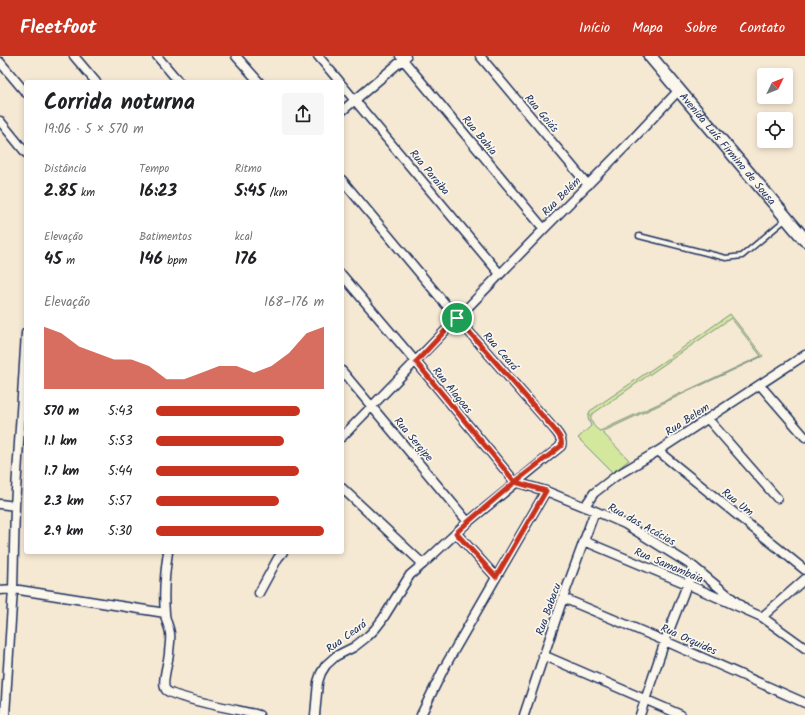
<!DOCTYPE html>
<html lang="pt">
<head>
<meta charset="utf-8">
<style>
  :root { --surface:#fff; --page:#f6f6f6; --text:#202124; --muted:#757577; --accent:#c8321e }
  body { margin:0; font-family:Kalam,sans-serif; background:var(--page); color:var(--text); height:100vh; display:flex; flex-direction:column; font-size:15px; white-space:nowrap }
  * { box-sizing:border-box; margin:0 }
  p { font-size:13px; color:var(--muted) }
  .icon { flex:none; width:22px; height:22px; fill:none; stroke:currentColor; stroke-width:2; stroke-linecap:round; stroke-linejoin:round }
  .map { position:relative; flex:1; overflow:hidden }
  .panel { position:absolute; left:24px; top:24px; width:320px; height:474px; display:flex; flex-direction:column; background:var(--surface); border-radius:4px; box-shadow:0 2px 6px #0003 }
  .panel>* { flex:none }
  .needle { width:26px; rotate:47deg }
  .buttons { position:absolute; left:757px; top:12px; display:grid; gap:8px }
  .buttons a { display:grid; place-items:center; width:36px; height:36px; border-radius:4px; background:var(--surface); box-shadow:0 2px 6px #0003; font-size:20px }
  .pin { position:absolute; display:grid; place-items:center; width:34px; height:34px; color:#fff; margin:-17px; border:2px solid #fff; border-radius:50%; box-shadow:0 1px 4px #0007 }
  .round { display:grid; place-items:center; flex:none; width:42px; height:42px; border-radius:4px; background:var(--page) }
  .head { display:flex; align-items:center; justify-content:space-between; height:68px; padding:0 20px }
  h1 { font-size:22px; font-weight:700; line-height:30px }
  .metrics { display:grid; grid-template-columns:repeat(3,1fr); gap:6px; height:68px; padding:4px 20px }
  .metrics div { display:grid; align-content:center }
  .metrics b { font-size:17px; font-weight:700 }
  .metrics small { font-size:11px; font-weight:400 }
  .metrics p { font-size:11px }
  .chart { height:112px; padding:8px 20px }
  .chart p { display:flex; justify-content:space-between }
  .chart svg { width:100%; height:72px; margin-top:4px; fill:var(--accent); opacity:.7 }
  ul { padding:0 20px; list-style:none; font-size:13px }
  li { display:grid; grid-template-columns:64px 48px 1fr; align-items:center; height:30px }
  li i { height:10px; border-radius:5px; background:var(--accent) }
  header { display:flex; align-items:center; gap:24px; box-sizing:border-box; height:56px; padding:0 20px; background:var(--accent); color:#fff }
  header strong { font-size:19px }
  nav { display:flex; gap:22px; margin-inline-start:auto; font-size:14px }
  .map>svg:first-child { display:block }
</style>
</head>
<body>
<header>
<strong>Fleetfoot</strong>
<nav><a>Início</a><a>Mapa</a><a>Sobre</a><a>Contato</a></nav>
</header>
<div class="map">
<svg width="805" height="659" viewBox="0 0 805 659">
  <rect width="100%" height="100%" fill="#f6e9d4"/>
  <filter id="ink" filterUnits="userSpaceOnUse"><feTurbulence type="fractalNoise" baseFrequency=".025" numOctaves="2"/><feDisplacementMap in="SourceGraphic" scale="8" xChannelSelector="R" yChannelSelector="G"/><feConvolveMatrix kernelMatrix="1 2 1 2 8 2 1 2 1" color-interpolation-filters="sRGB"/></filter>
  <g filter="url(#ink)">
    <path fill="#d3e89d" stroke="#778c7e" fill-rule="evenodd" d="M730,258L763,300L602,376L629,404L613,417L578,382L591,370L588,362L590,355L667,303ZM731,262L761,300L600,375C594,372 590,365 591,359Z"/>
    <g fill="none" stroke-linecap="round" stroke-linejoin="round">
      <defs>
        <path id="service" d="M639,180L726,202L742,200L786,163"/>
        <path id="minor" d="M74,0L96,26
          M157,0L179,26
          M236,0L259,26
          M318,0L340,26
          M400,0L544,173
          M480,0L588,129
          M0,6L26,37
          M342,29L500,218
          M342,55L406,1
          M0,65L26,97
          M342,219L416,306L515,426
          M342,315L468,466
          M760,329L805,381
          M708,363L777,442
          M342,381L544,173L631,85L679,34
          M658,395L805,514
          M515,426L546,435L595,455L625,468L694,511L745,553
          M342,432L423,508
          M0,448L15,450
          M585,450L594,437L616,420L658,395L805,299
          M456,477L496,521
          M584,485L687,528L762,561L805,592
          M168,496C165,516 163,536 165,557C165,564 169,570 170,577C171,584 169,592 169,598C168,607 161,628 166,634C173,642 244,655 259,659
          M0,534L13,533L165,557
          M259,537L278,502L283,496
          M563,542L665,585L805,647
          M762,561L805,523
          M543,599L681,659
          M5,659L13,533L15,450L26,277
          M315,659L318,626L321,617L326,609L336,600L354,591L368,580L375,573L382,564L410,519L423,508L468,466L561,390C563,383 558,378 554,373L457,262L342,124
          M421,659L444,612L546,435
          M524,659L563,542L595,455
          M640,659L665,585L694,511"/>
        <g id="secondary">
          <path id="s1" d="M650,0L805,184"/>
        </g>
      </defs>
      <use href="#service" stroke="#1b2f5e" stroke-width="7"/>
      <use href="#minor" stroke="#1b2f5e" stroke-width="11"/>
      <use href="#secondary" stroke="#1b2f5e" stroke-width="15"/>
      <use href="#service" stroke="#fbf7ec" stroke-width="4"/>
      <use href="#minor" stroke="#fbf7ec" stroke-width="8"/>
      <use href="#secondary" stroke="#fbf7ec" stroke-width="12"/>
    </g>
  </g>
  <g fill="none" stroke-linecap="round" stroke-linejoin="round" filter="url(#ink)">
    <defs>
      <path id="route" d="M457,262L416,306L515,426L468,466L456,477L496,521L546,435L515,426L561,390C563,383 558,378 554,373L457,262"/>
    </defs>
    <use href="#route" stroke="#fff" stroke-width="8"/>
    <use href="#route" stroke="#c8321e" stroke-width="5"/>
  </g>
  <g text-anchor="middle" stroke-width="3.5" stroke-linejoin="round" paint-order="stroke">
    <g font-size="11" fill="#1b2f5e" stroke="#fbf7ec">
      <text transform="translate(542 57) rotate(50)" y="4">Rua Goiás</text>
      <text transform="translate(480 79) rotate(50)" y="4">Rua Bahia</text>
      <text dy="4" stroke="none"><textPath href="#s1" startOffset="121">Avenida Luís Firmino de Sousa</textPath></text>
      <text transform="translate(430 116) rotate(50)" y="4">Rua Paraiba</text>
      <text transform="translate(561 140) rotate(-45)" y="4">Rua Belém</text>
      <text transform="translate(501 295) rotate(49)" y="4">Rua Ceará</text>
      <text transform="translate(453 334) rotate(51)" y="4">Rua Alagoas</text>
      <text transform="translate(687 363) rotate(-33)" y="4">Rua Belem</text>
      <text transform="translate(414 383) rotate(50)" y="4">Rua Sergipe</text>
      <text transform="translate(738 446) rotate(39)" y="4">Rua Um</text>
      <text transform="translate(642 468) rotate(29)" y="4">Rua das Acácias</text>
      <text transform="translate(669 509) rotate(23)" y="4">Rua Samambaia</text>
      <text transform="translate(548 553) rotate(-70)" y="4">Rua Babacu</text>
      <text transform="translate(346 580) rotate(-36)" y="4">Rua Ceará</text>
      <text transform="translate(689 583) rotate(24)" y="4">Rua Orquides</text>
    </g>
  </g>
</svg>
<div class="buttons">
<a><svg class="needle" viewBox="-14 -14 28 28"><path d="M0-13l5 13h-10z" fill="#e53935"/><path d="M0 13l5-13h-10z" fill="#757577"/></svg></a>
<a><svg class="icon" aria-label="locate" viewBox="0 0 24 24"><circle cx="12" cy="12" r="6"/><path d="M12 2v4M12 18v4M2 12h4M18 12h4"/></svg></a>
</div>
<div class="pin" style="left:457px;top:262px;background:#1e9e55"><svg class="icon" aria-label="arrive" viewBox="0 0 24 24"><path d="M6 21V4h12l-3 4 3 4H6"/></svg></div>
<section class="panel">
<div class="head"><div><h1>Corrida noturna</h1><p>19:06 · 5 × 570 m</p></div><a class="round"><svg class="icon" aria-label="share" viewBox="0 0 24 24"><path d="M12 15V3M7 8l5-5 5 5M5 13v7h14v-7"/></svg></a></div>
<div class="metrics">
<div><p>Distância</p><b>2.85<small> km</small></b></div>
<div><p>Tempo</p><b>16:23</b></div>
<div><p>Ritmo</p><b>5:45<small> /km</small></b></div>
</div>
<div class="metrics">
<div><p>Elevação</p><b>45<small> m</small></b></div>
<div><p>Batimentos</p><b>146<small> bpm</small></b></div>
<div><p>kcal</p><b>176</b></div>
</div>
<div class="chart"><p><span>Elevação</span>168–176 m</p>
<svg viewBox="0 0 160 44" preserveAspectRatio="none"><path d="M0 44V6L10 10L20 18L30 22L40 26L50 26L60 30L70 38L80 38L90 34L100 30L110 30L120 34L130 30L140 22L150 10L160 6V44z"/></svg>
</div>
<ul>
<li><b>570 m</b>5:43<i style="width:86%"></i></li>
<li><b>1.1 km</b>5:53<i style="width:76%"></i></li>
<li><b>1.7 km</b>5:44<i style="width:85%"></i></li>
<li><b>2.3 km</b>5:57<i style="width:73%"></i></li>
<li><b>2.9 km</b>5:30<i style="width:100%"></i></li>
</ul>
</section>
</div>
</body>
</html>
